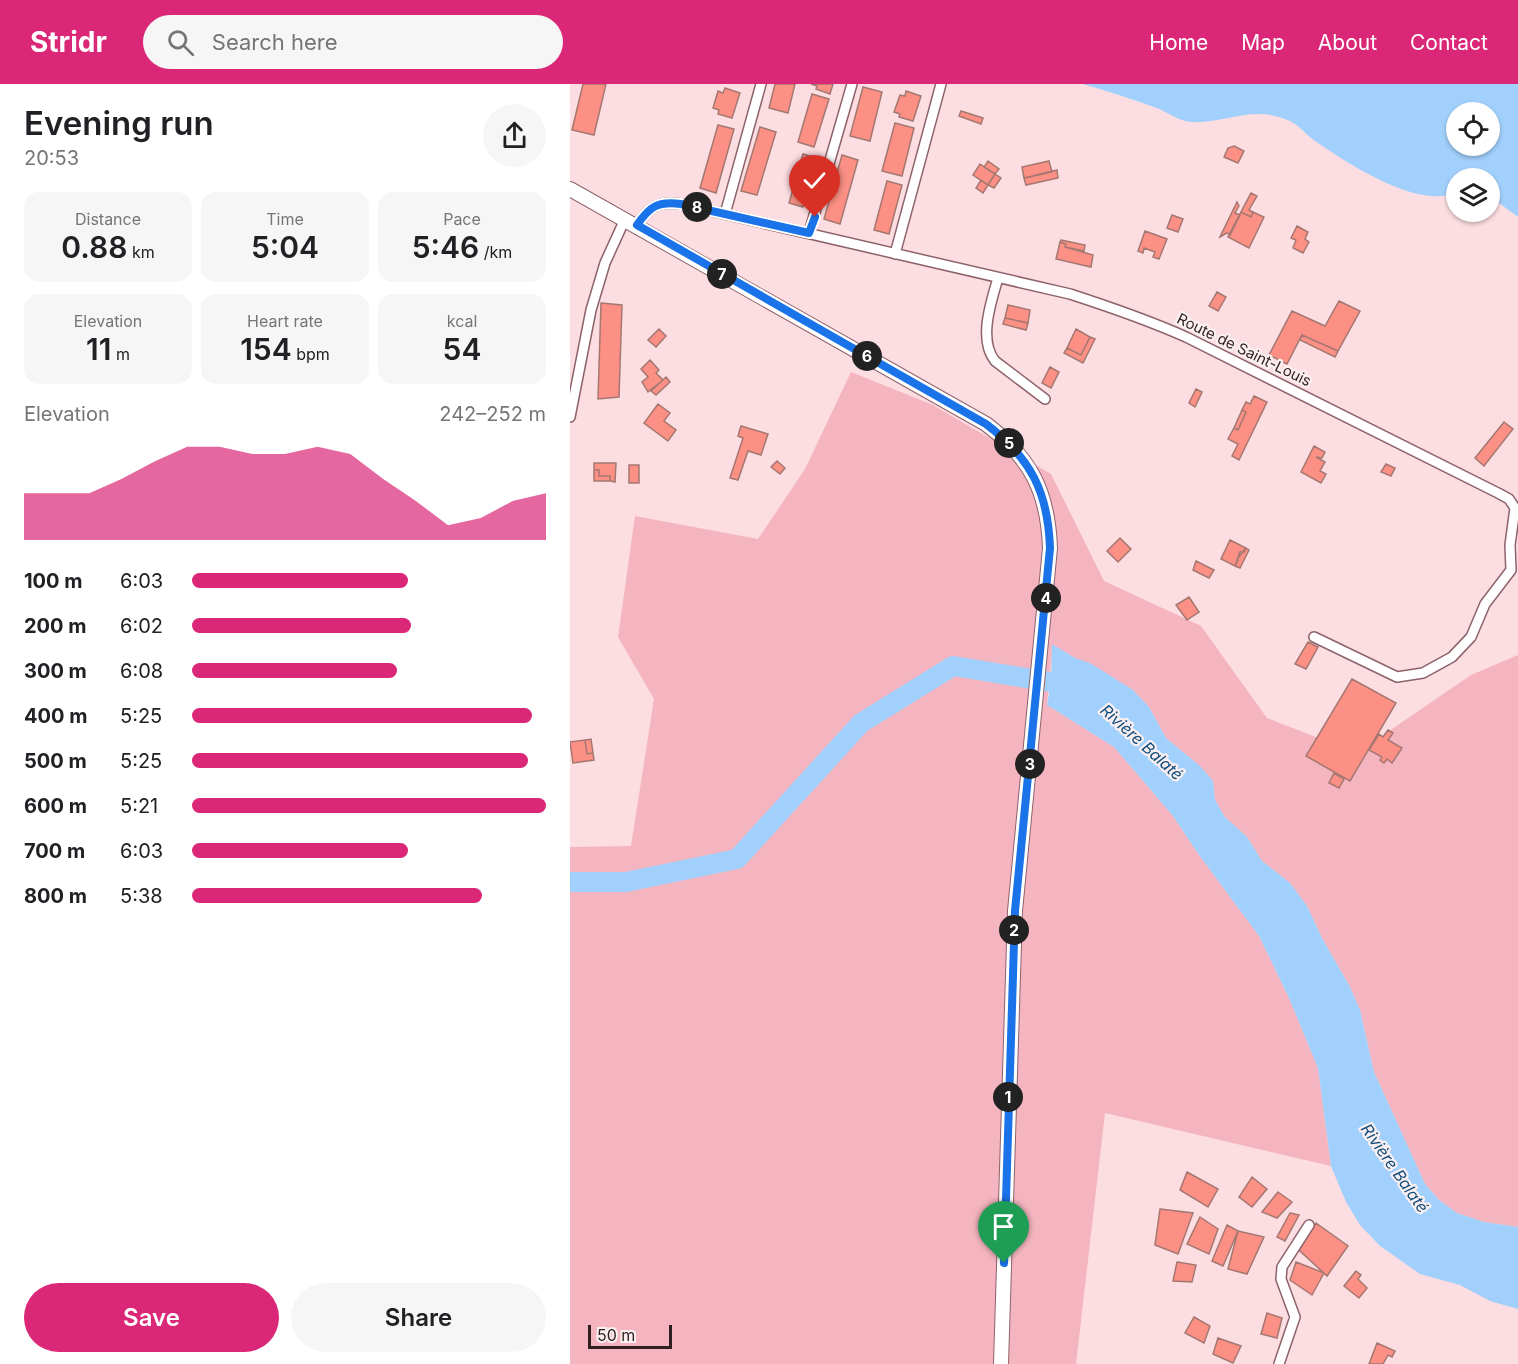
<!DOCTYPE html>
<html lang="en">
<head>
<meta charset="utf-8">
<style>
  :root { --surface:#fff; --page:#f6f6f6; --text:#202124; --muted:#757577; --accent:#db2777 }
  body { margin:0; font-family:Inter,sans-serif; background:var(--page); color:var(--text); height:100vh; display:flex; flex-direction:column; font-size:22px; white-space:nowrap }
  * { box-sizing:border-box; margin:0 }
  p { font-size:20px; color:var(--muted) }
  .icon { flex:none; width:33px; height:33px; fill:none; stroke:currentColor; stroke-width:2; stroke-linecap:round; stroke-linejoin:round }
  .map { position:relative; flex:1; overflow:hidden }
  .side { display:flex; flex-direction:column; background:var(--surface); width:570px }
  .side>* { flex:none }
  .tools { position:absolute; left:876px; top:18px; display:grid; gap:12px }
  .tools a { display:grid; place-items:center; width:54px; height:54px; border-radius:50%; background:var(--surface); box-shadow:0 2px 4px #0004; font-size:30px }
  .scale { position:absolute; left:18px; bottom:15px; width:84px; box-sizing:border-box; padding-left:6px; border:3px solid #301e21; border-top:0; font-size:16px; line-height:21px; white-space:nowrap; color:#301e21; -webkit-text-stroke:4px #fbf0f1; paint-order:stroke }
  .pin { position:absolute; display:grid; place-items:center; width:51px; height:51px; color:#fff; margin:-62px -26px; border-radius:50% 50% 50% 0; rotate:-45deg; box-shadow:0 0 6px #0007 }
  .pin .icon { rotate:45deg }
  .km { position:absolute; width:30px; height:30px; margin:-15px; border-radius:50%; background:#222; color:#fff; font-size:16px; line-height:30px; text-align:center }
  .round { display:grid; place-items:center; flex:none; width:63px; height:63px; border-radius:32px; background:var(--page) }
  .overview { display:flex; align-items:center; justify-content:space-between; height:102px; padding:0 24px }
  h1 { font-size:33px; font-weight:600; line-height:45px }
  .stats { display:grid; grid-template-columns:repeat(3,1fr); gap:9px; height:102px; padding:6px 24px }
  .stats div { display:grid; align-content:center; border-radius:15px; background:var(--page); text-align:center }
  .stats b { font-size:30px; font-weight:600 }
  .stats small { font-size:16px; font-weight:400 }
  .stats p { font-size:16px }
  .chart { height:168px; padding:12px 24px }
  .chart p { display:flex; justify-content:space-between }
  .chart svg { width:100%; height:108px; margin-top:6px; fill:var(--accent); opacity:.7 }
  .cta { display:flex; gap:12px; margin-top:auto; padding:12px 24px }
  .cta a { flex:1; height:69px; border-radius:36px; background:var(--accent); color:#fff; font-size:24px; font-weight:600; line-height:69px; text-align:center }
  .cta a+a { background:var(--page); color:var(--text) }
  ul { padding:0 24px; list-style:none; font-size:20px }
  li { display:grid; grid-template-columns:96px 72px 1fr; align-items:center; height:45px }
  li i { height:15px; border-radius:8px; background:var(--accent) }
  header { display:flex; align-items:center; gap:36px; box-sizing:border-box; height:84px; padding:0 30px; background:var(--accent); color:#fff }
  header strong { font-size:28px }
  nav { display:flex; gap:33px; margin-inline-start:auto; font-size:21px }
  .search { width:420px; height:54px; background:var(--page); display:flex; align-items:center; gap:15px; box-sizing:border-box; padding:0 21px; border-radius:33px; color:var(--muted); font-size:22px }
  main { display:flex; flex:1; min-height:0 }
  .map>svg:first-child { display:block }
</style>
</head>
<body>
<header>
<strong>Stridr</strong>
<div class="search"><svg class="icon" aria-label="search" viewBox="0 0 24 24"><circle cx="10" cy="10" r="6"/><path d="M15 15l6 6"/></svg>Search here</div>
<nav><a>Home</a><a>Map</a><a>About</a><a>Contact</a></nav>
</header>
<main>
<section class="side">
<div class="overview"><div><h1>Evening run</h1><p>20:53</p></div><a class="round"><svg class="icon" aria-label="share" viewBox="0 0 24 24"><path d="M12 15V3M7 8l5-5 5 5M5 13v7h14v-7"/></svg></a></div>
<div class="stats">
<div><p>Distance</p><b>0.88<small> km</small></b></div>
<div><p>Time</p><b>5:04</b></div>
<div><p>Pace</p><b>5:46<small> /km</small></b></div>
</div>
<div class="stats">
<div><p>Elevation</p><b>11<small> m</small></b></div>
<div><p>Heart rate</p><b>154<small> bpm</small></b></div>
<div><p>kcal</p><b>54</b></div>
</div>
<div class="chart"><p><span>Elevation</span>242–252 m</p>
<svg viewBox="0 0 160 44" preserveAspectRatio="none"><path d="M0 44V25L10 25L20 25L30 19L40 12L50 6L60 6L70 9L80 9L90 6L100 9L110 19L120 28L130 38L140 35L150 28L160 25V44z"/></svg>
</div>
<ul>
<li><b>100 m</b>6:03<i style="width:61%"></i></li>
<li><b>200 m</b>6:02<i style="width:62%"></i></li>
<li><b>300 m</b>6:08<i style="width:58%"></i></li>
<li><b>400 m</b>5:25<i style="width:96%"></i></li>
<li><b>500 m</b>5:25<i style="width:95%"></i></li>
<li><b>600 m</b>5:21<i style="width:100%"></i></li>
<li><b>700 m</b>6:03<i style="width:61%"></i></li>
<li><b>800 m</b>5:38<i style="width:82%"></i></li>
</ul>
<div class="cta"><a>Save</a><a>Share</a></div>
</section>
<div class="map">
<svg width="948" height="1280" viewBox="0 0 948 1280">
  <rect width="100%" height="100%" fill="#fcdde1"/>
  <path fill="#f5b5c0" d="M281,288L363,321L481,390L534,497L631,542L697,634L787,669L901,591L948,571V1143L914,1138L887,1129L869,1116L855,1100L804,988L790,926L779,901L752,854L737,822L720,799L692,777L677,753L655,733L645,716L643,697L630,682L596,654L579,623L563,606L520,580L505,574L483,561L477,621L544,663L603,732L629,771L689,852L719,914L748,984L761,1082L535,1029L506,1280H0V763L61,762L84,615L48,553L65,432L188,455L235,385Z"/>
  <path fill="#a1d0fc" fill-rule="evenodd" d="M513,0H948V133C932,120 920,118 920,94H886V108C848,127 772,76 741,54C734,48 728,41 720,37C684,20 656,40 621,38C609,37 597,28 587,24C562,15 537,7 513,0ZM886,28H920V62H886Z
    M482,560L505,574L520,579L563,606L579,623L596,654L630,682L643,697L645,716L655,733L677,753L692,777L720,799L737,822L752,854L779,901L790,926L804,988L855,1100L869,1116L887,1129L914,1138L948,1143V1225L920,1217L890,1201L850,1190L810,1162L790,1141L776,1118L761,1082L748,984L719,914L689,852L629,771L603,732L544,663L477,621L481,598Z"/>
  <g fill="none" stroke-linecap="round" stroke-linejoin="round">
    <path stroke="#a1d0fc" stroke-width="20" d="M0,798H56L167,775L291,639L383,582L505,602"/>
  </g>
  <path fill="#fc9084" stroke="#a47771" stroke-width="1.5" d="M13,0H36L24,51L2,46Z
    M205,0H225L218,29L199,24Z
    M241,0H263L260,10L246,5L247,2Z
    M293,3L312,8L300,57L280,52Z
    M155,4L170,9L162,34L148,30L149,26L143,24L148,7L153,9Z
    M336,7L351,12L343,37L329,33L330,30L324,28L330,11L335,12Z
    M242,10L259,15L244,63L228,58Z
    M391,27L413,34L411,40L389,32Z
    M325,39L344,44L332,92L312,87Z
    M148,41L164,45L146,109L130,104Z
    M190,43L206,48L187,111L171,107Z
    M664,62L674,67L668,79L654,73L658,64Z
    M233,70L248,74L233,123L219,119Z
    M272,71L288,76L270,140L254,135Z
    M418,77L429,85L425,90L414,83Z
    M479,77L482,88L454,94L452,83Z
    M410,80L425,90L418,101L403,91Z
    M487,86L488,94L456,101L454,94Z
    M425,90L431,94L424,104L418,101Z
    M411,96L418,101L413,109L406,104Z
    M317,97L332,101L319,150L304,146Z
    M681,109L687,112L679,126L683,128L681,133L671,128Z
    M667,118L669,122L665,129L670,131L660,151L657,149L650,153Z
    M671,128L681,133L683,128L694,133L679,164L658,153Z
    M602,131L613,135L608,148L597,144Z
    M727,142L738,148L735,155L739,158L733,169L723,164L726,156L721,154Z
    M575,147L597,155L589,175L583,173L585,168L574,164L573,169L568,167Z
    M491,156L515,161L514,167L495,163L496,160L490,158Z
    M490,158L496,160L495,163L523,171L521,183L486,175Z
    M647,208L656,213L648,227L639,222Z
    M769,217L790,227L768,267L732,251L717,280L699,271L722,227L755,242Z
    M31,219L52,221L49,313L28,315Z
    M438,221L460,226L458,239L435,234Z
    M435,234L458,239L456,246L433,240Z
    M89,245L96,252L86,263L78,256Z
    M506,245L520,253L511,271L497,264Z
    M732,251L768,267L765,273L730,256Z
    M520,253L525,255L513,279L494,269L497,264L511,271Z
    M80,276L89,286L86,289L93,296L78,308L72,298L78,293L71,285Z
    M480,283L489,288L481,304L472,299Z
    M96,293L100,298L86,311L81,307Z
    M626,305L632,308L625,323L619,319Z
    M684,312L697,318L669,376L662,372L668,360L658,355L664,344L668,346L676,328L672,326L676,318L680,320Z
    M88,320L100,329L94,337L106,346L98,357L74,339Z
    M672,326L676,328L668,346L664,344Z
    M934,338L943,345L914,382L905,374Z
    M171,342L198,350L191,371L178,367L168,396L160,394L173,354L168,352Z
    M744,362L755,368L752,374L746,373L755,378L750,387L756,390L751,399L731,388Z
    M207,377L215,384L210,390L201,383Z
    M24,379H46L45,398L40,397V392H29V386H24Z
    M816,380L825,384L821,392L811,388Z
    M59,381H69V399H59Z
    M24,386H29V392H40V397H24Z
    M550,454L561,465L548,478L537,467Z
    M660,456L676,464L674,468H670L665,482L651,475Z
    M676,464L679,466L670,484L665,482L668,476L667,475Z
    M626,477L644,486L639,494L623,486Z
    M619,513L629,528L617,536L606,521Z
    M738,558L748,563L736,585L725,580Z
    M782,595L826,619L780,697L736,672Z
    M818,646L823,649L818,656L832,664L822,679L817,675L814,679L810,676L812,673L799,666L809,650L813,653Z
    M21,655L23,669L17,670L15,656Z
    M15,656L17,670L23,669L24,676L3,679L0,658Z
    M764,689L774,695L769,704L759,699Z
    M617,1088L648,1105L638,1123L610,1106Z
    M682,1093L697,1105L682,1123L669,1113Z
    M708,1108L722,1118L707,1134L692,1128Z
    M590,1125L623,1129L608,1170L585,1161Z
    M720,1129L729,1131L715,1157L707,1153Z
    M630,1133L648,1145L639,1170L617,1160Z
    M746,1139L778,1162L757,1192L729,1166Z
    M657,1141L668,1147L653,1182L642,1177Z
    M668,1147L694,1153L677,1190L658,1185Z
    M607,1178L626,1181L622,1198L603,1197Z
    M726,1178L754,1189L742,1211L720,1196Z
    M786,1187L791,1191L788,1195L797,1204L789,1214L774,1202Z
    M697,1229L712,1234L707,1254L691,1250Z
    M624,1233L640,1242L634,1259L615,1249Z
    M648,1254L671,1262L663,1279L643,1270Z
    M807,1259L825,1267L822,1273L818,1271L813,1280H799Z"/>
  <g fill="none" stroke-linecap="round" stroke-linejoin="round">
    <defs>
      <path id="street" d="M155,130L191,0
        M67,141C80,122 88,117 111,120L500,210C540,223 578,236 616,253L928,409L939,415L945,424L940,461L941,486L915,520L901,553L882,573L853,589L827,593L744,553
        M239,149L282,0
        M325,170L371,0
        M428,194C421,218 408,256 425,277L475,315
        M0,333L21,226L35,179L55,135
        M709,1280L725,1233L711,1195L712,1183L739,1141"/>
      <path id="secondary" d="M0,105L416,340C461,374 478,408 480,464L445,827L431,1280"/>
    </defs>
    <use href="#street" stroke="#8e626a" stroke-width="12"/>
    <use href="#secondary" stroke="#8e626a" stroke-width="16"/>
    <use href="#street" stroke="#fff" stroke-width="9"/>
    <use href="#secondary" stroke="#fff" stroke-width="14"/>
  </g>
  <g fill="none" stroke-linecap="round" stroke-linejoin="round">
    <defs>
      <path id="route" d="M245,133L239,149L111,120C88,117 80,122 67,141L416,340C461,374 478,408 480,464L445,827L434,1179"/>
    </defs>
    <use href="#route" stroke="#fff" stroke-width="12"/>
    <use href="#route" stroke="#1a73e8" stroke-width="8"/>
  </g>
  <g text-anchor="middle" stroke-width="4.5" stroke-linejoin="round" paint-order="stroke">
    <g font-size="15" fill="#301e21" stroke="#fbf0f1">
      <text transform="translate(674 266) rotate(26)" y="5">Route de Saint-Louis</text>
    </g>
    <g font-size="16" font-style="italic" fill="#104c7b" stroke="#fbf0f1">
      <text transform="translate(572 658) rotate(42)" y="6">Rivière Balaté</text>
      <text transform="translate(825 1084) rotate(55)" y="6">Rivière Balaté</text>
    </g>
  </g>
</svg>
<div class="tools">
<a><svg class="icon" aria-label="locate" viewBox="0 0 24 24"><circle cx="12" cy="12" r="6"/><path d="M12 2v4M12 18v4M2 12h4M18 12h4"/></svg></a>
<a><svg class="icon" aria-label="layers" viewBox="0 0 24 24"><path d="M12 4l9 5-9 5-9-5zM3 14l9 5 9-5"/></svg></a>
</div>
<div class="scale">50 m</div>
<div class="pin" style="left:434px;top:1179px;background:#1e9e55"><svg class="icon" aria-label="arrive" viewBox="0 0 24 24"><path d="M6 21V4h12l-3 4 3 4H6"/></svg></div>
<div class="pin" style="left:245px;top:133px;background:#d93025"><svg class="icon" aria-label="check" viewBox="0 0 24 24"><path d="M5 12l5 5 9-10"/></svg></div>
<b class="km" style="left:438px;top:1013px">1</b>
<b class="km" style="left:444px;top:846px">2</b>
<b class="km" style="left:460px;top:680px">3</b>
<b class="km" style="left:476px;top:514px">4</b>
<b class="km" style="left:439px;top:359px">5</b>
<b class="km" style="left:297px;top:272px">6</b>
<b class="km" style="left:152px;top:190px">7</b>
<b class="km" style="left:127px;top:123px">8</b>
</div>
</main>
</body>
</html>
